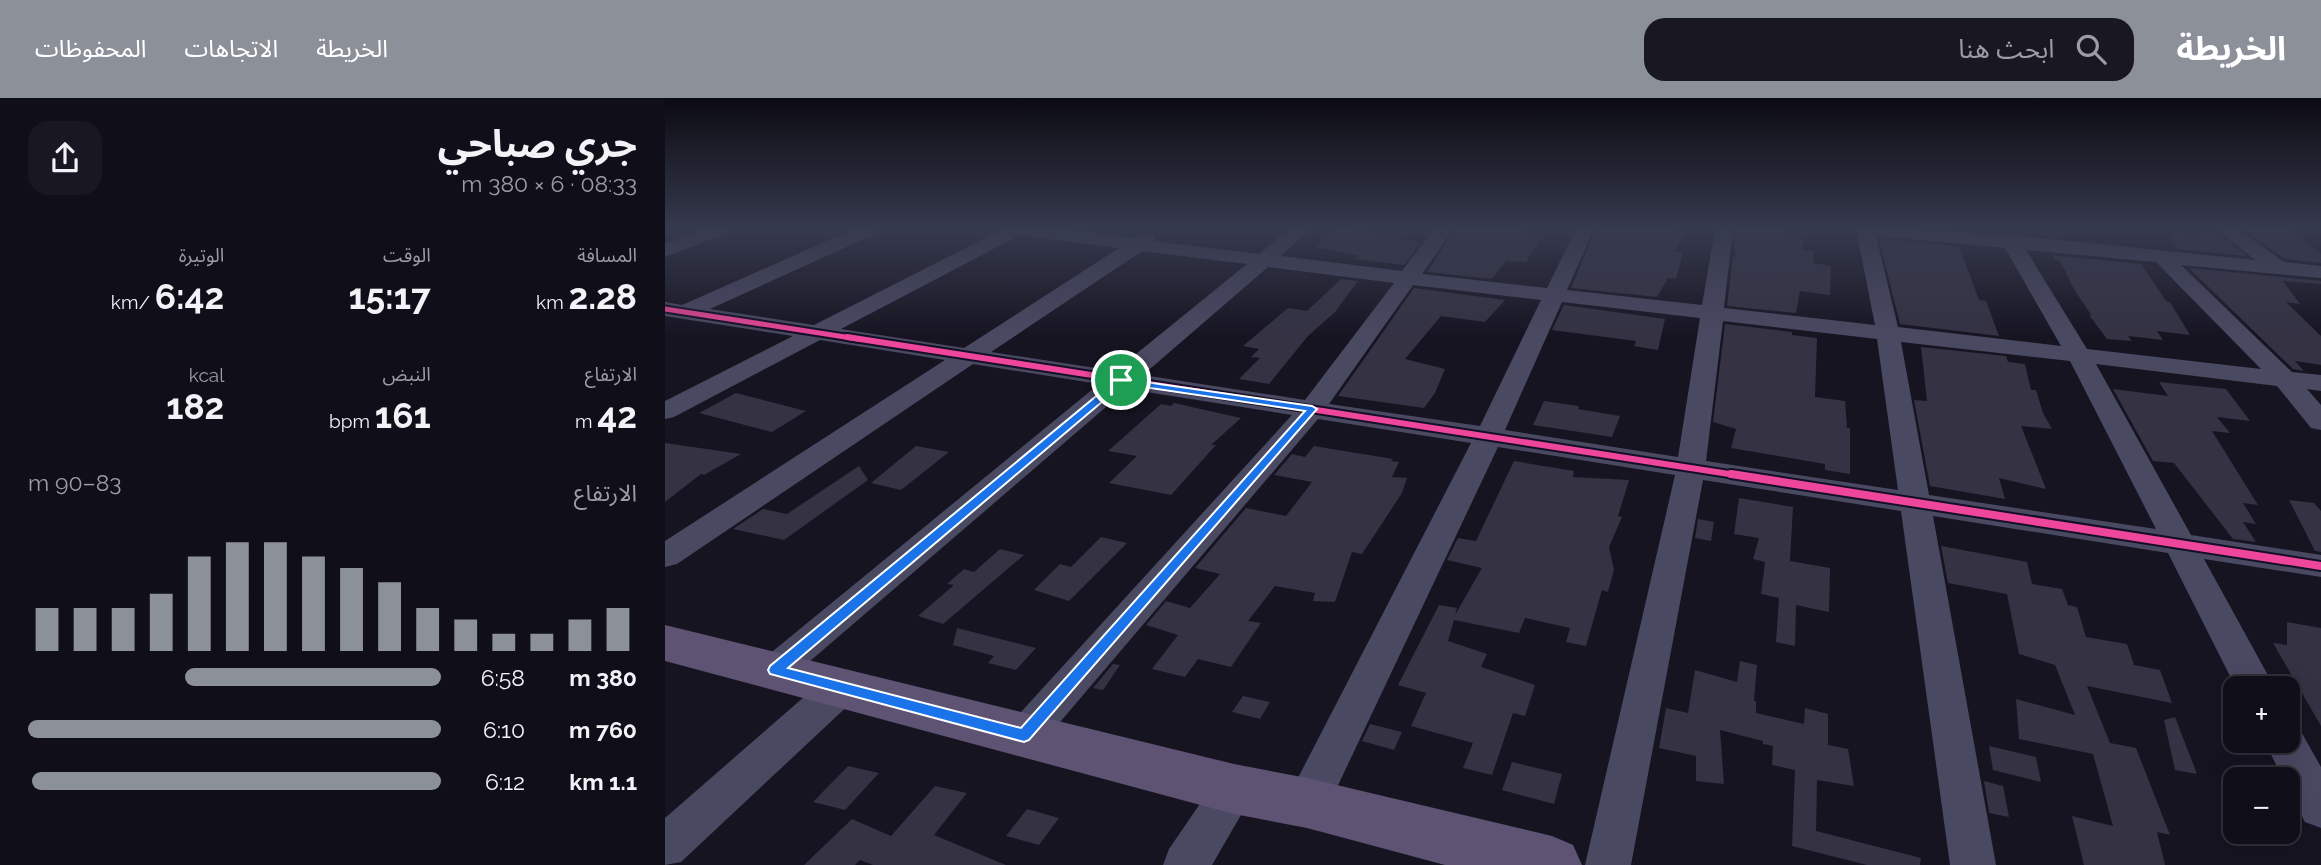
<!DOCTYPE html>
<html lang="ar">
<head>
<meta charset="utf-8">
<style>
  :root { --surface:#100f19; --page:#191822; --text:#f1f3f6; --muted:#9c9ca2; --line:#302f38; --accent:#8c9099 }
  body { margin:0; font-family:Raleway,"Noto Sans Arabic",sans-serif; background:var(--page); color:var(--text); direction:rtl; height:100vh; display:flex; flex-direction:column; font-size:26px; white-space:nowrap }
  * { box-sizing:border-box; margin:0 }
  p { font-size:23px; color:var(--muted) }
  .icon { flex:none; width:38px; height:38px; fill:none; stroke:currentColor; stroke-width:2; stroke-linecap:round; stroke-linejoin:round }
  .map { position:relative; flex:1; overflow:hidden; direction:ltr }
  .sheet { display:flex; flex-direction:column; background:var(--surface); width:665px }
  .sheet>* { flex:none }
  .tools { position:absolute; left:1558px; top:578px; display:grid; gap:14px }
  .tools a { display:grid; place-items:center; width:77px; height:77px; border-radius:14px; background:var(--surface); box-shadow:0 7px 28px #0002,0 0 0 2px var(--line); font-size:35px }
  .pin { position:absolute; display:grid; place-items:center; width:60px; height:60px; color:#fff; margin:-30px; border:4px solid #fff; border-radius:50%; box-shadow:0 2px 7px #0007 }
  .round { display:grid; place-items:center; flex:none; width:74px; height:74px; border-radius:21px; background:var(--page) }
  .summary { display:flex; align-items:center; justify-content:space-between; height:119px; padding:0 28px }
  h1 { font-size:38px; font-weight:700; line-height:52px }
  .stats { display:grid; grid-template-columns:repeat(3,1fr); gap:10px; height:119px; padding:7px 28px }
  .stats div { display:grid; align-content:center }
  .stats b { font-size:35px; font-weight:700 }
  .stats small { font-size:19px; font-weight:400 }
  .stats p { font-size:19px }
  .chart { height:196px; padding:14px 28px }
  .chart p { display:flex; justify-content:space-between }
  .chart svg { width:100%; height:126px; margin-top:7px; stroke:var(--accent); stroke-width:6 }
  ul { padding:0 28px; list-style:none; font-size:23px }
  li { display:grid; grid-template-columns:112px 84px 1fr; align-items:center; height:52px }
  li i { height:18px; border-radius:9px; background:var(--accent) }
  header { display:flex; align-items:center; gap:42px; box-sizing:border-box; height:98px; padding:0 35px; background:var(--accent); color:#fff }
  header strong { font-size:33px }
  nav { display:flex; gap:38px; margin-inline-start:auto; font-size:24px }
  .search { width:490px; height:63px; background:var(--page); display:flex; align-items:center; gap:18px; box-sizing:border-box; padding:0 24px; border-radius:21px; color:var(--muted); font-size:26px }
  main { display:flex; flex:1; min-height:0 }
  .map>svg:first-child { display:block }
</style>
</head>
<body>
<header>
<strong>الخريطة</strong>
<div class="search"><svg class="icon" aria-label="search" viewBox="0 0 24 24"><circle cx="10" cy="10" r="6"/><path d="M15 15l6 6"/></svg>ابحث هنا</div>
<nav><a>الخريطة</a><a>الاتجاهات</a><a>المحفوظات</a></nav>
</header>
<main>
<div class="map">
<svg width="1656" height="767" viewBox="0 0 1656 767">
  <rect width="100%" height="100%" fill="#161421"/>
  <path fill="#343243" d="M673,131L711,134L706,138L756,144L739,167L690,161L694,158L650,149Z
    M790,131H863L859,137L877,139L861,164L841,163L827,181L762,174Z
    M931,131H997L1022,135L1009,153L1018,154L1011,181L1003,180L992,199L906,190Z
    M1071,131H1121L1120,139L1138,141V152L1149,153L1148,165L1166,168L1165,197L1135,193L1131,215L1062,208L1068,159H1071L1069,149Z
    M1578,131H1626L1656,156V165L1620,161Z
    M1503,135L1535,138L1533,135H1552L1582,158L1513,151Z
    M1214,141L1294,148L1314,202L1321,203L1334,238L1235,226Z
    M1387,157L1476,166L1501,203L1505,204L1525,237L1492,233L1498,242L1463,238L1467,243L1442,241L1424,217L1427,218L1410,193L1395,163L1390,162Z
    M1524,170L1656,183V186L1618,183L1635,206L1621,204L1656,238V267L1630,263L1639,273L1628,271Z
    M676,181L693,183L670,214L643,238L604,286L574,281L595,260L586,259L594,251L578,248L623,210L642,213Z
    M749,190L840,202L820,224L776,218L740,261L780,271L770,295L759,310L673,298Z
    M899,207L1000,221L993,252L969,248L971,243L887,232Z
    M1060,226L1127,234V237L1152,240L1150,299L1180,303L1182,330H1185V376L1160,372V366L1066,350L1071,331L1048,324Z
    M1256,249L1341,258L1343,264L1360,266L1366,292H1371L1378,315L1387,331L1356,328L1381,391L1334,380L1340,401L1265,388L1249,302L1262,303Z
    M1494,284L1561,291L1585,323L1552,319L1565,335L1547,333L1593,407L1578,405L1591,426L1578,424L1591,444L1568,441L1509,365L1488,363L1448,291L1503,298Z
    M71,295L102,303L141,313L107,334L34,315Z
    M879,303L914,308L913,311L955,318L947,339L868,327Z
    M509,305L576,320L546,347H551L506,397L444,385L472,358L443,353L496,306L506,308Z
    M0,345L76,356L39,377L36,376L0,404Z
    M251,348L284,354L236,392L206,385Z
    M649,348L728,361L726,363L734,364L727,379L742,380L737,395L697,456L687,454L670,504L648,503L650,495L610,488L583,523L596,525L566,569L533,561L520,579L487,571L513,537L481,527L501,503L525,510L555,476L530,470L581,410L621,418L647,384L609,377L627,356L640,359Z
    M849,363L909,373L908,379L964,382L953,418L957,419L944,449L949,472L943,494L937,492L921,548L901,544L905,530L860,520L854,535L789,522L783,543L822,556L816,569L870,587L860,618L848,615L827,677L798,670L808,645L746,628L761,595L733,587L774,507L792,510L790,517L817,470L782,462L793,440L811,443Z
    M194,368L203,382L119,442L68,431L98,411L122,416Z
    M1074,400L1128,409L1125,463L1165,470L1164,514L1131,507L1130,548L1111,544L1114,500L1096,496L1100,464L1088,461L1094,440L1069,436Z
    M1624,402L1649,405L1656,413V454L1650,453Z
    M1033,421L1049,424L1046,443L1030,440Z
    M436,439L462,445L404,503L369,492L395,466L406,469Z
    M1276,448L1362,464L1367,486L1397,491L1403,507L1412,509L1421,539L1462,546L1469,567L1495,572L1507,605L1422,588L1445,645L1471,650L1505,737L1492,734L1500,767H1419L1407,718L1448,728L1428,656L1354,641L1351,601L1410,617L1390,567L1354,556L1342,496L1283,485Z
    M335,451L359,457L278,526L253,518L289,487L282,486L299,471L309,474Z
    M1622,524L1656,530V628L1608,545L1622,547Z
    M292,530L371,550L351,572L323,565L329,558L288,547Z
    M1075,563L1092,567L1089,603H1091V615L1139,626L1140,610L1163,616V647L1183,651L1189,688L1152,682L1151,733L1256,760L1255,767H1202L1127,748L1130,672L1107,667L1108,648L1098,646V643L1055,632L1059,686L1031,683V658L994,650L1001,610L1023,615L1030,572L1072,584Z
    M448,566L455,567L438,592L428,590Z
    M578,598L605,604L595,621L567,614Z
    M1510,619L1532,676L1510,672L1499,622Z
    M705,626L737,634L729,652L697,643Z
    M1324,648L1371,659L1376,684L1328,672Z
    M847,664L897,676L889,706L837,692Z
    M183,668L214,675L180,712L148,704Z
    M1319,683L1338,688L1344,719L1324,715Z
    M270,688L302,695L269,737L341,767H208L195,762L190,767H139L187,721L226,738Z
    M362,711L394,720L374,747L341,738Z"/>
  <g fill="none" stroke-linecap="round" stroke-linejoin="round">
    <path fill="#4a4962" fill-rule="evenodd" d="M38,131H64L62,135L0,159V146Z
      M189,131H214L212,135L45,211L149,227L338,131H397L469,140L481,135L488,137L489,143L594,156L624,131H645L616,158L737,173L769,131H788L757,176L882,190L911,131H929L902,192L1037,207L1050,131H1068L1059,210L1210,227L1191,131C1325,131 1457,149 1590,162L1552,131H1573L1619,164L1656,168V180L1516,167L1627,274L1656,277V293L1642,291L1656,307V332L1646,330L1612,288L1431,266L1526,437L1656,457V479L1539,461L1610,590H1571L1503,455L1268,418L1331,767H1285L1236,413L1038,382L966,767H920L1010,377L833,349L658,719L642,725L626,719L620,705L806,345L653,321L373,650L359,655L345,650L339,638L345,626L627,317L462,291L123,582L110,587L97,582L91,572L97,562L434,286L308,266L12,466L0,469V443L280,262L155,242L9,319L0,321V303L128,238L0,218V204L17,207ZM355,137L454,150L299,250L176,231ZM1211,138L1340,150L1396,248L1233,229ZM1361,152L1491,164L1596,271L1422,251ZM477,153L582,166L450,273L326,254ZM603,169L729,185L640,302L478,277ZM748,187L876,202L815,328L664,306ZM897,204L1035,220L1013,359L840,332ZM1058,223L1212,241L1233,392L1041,363ZM1236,244L1405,263L1491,431L1264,397Z
      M176,575L190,579L195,590L190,601L16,764L0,767V720L162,579Z
      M1622,626L1634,630L1656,669V730L1640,724L1622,689V681H1618L1599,642H1622Z
      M569,672L584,678L591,691L547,767H498L504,751L554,678Z"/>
    <path fill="#5e5373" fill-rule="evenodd" d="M0,527L569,666L642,680L887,738L908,747L917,767H780L642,730L569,716L0,563Z"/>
    <defs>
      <path id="cycleway-far2" d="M0,211L193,241"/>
      <path id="cycleway-far1" d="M182,239L1077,378"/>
      <path id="cycleway" d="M1066,376L1656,468"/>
    </defs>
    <use href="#cycleway-far2" stroke="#130f26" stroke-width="9"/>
    <use href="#cycleway-far1" stroke="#130f26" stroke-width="10"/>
    <use href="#cycleway" stroke="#130f26" stroke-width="12"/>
    <use href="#cycleway-far2" stroke="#ed469a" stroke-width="5"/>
    <use href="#cycleway-far1" stroke="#ed469a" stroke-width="6"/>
    <use href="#cycleway" stroke="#ed469a" stroke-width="8"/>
  </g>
  <linearGradient id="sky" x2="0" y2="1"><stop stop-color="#0c0b12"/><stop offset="0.55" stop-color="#363a4e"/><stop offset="1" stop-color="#363a4e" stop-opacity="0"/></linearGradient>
  <rect width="1656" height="239" fill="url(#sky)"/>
  <path fill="#1a73e8" stroke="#fff" stroke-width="2" fill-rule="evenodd" d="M453,280L647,308L652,311L364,642L359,644L105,576L103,572L105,568ZM458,286L640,313L356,630L123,570Z"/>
</svg>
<div class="tools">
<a>+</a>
<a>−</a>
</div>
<div class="pin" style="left:456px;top:282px;background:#1e9e55"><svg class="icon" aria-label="arrive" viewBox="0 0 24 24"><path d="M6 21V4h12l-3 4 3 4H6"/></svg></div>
</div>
<section class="sheet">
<div class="summary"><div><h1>جري صباحي</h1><p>08:33 · 6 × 380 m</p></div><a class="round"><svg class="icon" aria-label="share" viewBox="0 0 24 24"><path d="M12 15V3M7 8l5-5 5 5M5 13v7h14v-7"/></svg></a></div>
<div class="stats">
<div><p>المسافة</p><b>2.28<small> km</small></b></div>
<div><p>الوقت</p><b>15:17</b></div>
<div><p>الوتيرة</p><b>6:42<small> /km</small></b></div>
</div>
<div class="stats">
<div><p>الارتفاع</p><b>42<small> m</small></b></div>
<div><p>النبض</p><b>161<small> bpm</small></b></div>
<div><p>kcal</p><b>182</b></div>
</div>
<div class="chart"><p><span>الارتفاع</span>83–90 m</p>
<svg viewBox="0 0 160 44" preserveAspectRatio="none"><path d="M5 44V29M15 44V29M25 44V29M35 44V24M45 44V11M55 44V6M65 44V6M75 44V11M85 44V15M95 44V20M105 44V29M115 44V33M125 44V38M135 44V38M145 44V33M155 44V29"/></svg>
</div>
<ul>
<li><b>380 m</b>6:58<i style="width:62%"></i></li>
<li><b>760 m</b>6:10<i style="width:100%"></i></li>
<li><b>1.1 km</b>6:12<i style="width:99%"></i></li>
</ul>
</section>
</main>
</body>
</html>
